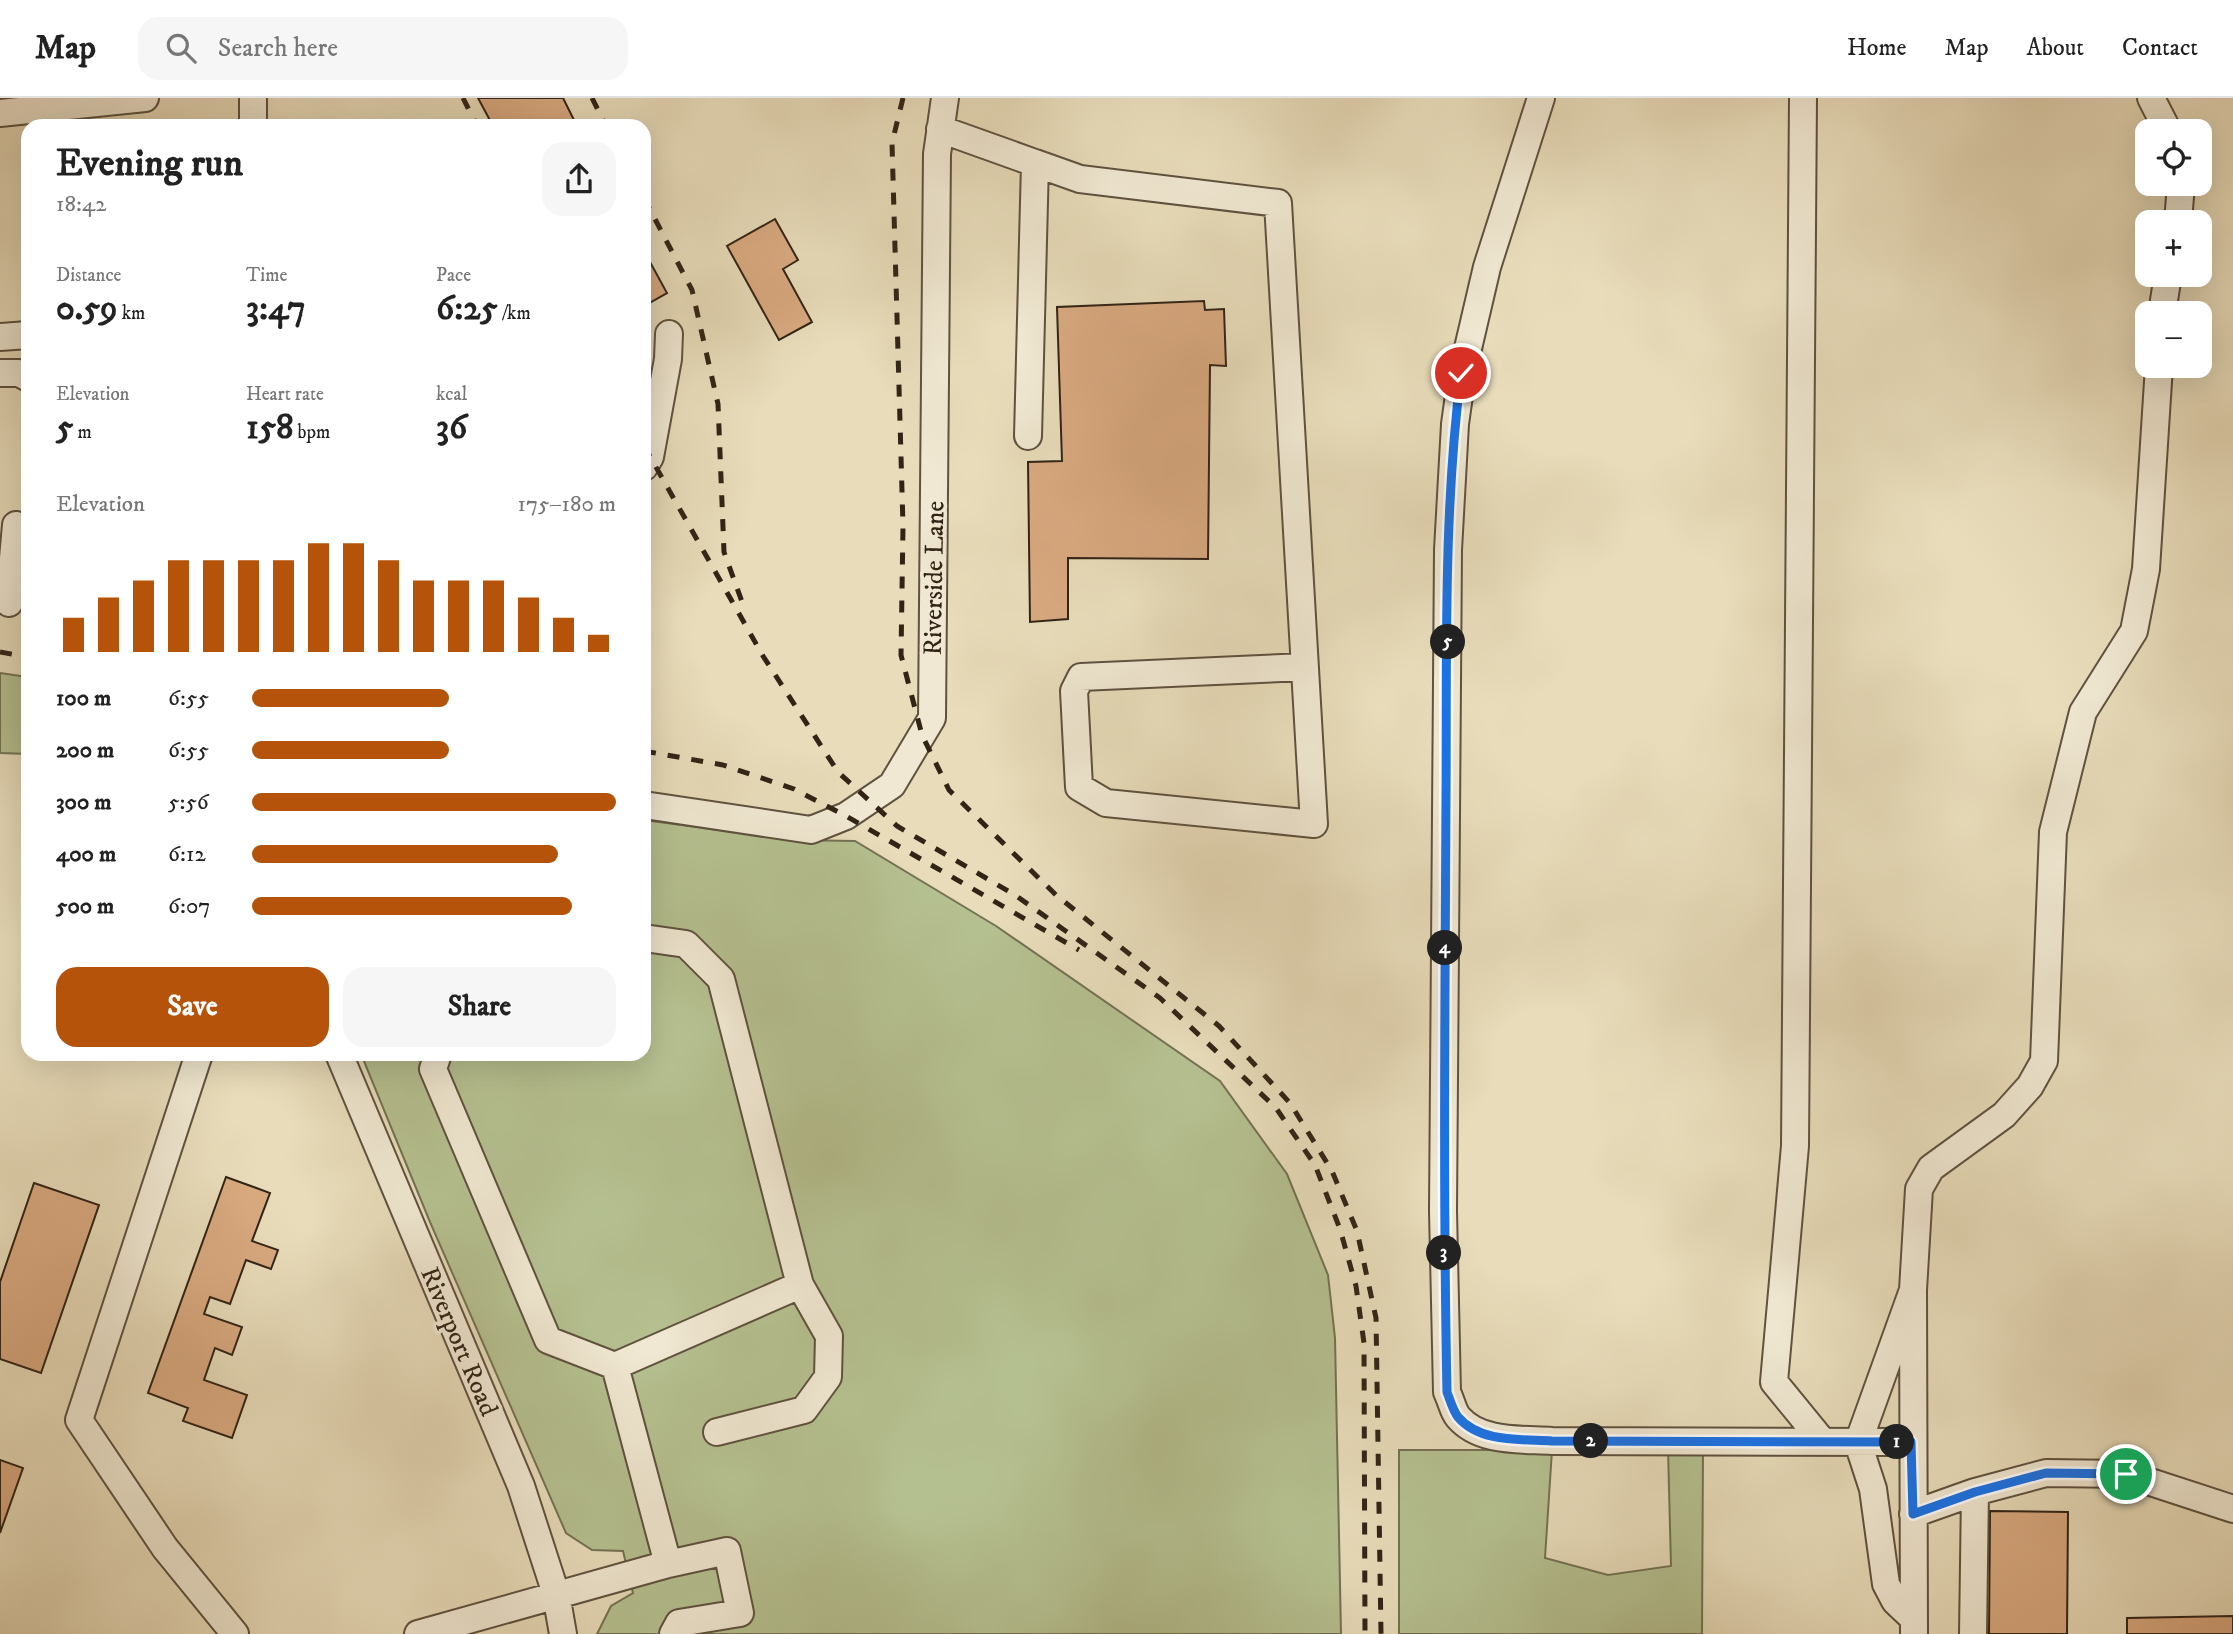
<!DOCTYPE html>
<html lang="en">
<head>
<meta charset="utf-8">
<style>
  :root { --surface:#fff; --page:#f6f6f6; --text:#222; --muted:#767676; --line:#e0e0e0; --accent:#b45309 }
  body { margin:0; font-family:"IM FELL DW Pica",serif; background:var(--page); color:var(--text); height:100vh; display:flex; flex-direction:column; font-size:26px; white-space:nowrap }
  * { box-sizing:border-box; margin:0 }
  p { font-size:23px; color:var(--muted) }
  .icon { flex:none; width:38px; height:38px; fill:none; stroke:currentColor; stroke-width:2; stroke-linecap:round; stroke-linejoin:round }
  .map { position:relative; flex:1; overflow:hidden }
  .panel { position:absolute; left:21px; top:21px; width:630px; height:942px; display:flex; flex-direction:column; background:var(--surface); border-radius:21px; box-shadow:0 7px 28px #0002 }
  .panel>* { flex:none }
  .controls { position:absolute; left:2135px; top:21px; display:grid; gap:14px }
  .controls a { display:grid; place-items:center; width:77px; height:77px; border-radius:14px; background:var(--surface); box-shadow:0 7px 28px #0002; font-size:35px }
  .pin { position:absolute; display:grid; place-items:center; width:60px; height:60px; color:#fff; margin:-30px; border:4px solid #fff; border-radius:50%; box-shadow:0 2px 7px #0007 }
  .km { position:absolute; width:35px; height:35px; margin:-18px; border-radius:50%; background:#222; color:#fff; font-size:19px; line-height:35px; text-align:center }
  .round { display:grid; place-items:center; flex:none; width:74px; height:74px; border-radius:21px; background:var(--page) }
  .overview { display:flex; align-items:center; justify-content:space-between; height:119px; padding:0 35px }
  h1 { font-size:38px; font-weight:700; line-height:52px }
  .metrics { display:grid; grid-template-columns:repeat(3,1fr); gap:10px; height:119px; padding:7px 35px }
  .metrics div { display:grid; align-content:center }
  .metrics b { font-size:35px; font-weight:700 }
  .metrics small { font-size:19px; font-weight:400 }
  .metrics p { font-size:19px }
  .chart { height:196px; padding:14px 35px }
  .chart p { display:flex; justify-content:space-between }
  .chart svg { width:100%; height:126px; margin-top:7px; stroke:var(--accent); stroke-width:6 }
  .cta { display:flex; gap:14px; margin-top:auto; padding:14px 35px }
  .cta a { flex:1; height:80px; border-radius:21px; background:var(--accent); color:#fff; font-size:28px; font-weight:700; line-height:80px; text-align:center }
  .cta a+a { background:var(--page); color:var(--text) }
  ul { padding:0 35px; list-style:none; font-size:23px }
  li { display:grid; grid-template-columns:112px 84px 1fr; align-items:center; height:52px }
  li i { height:18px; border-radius:9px; background:var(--accent) }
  header { display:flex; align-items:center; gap:42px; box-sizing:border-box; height:98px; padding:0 35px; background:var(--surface); border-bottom:2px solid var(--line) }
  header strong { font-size:33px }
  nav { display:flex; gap:38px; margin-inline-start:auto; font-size:24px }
  .search { width:490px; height:63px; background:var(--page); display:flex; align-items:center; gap:18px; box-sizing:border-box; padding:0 24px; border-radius:21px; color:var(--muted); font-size:26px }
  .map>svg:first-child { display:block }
</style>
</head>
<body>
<header>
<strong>Map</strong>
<div class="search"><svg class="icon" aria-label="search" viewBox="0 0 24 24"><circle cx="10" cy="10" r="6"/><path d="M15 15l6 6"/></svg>Search here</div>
<nav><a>Home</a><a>Map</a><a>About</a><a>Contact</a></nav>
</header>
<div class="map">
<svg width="2233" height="1536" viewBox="0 0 2233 1536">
  <rect width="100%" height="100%" fill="#e8dcba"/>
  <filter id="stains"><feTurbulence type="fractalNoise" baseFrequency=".00286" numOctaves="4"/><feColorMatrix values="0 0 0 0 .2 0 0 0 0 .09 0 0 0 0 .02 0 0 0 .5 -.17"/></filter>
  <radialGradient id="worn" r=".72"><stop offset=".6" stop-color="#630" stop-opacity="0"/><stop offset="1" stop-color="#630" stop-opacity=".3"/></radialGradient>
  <path fill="#b5c090" stroke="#737253" stroke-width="2" d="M0,575L28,579V656L0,655Z
    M644,722L795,742L855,743L996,828L1220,983L1287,1076L1328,1177L1335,1240L1341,1536H597L611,1508L633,1495L623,1453L592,1452L566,1435L430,1124L361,956H644Z
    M1668,1351L1703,1354L1702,1536H1399V1352H1552L1545,1460L1608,1477L1671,1468Z"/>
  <path fill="#d9a980" stroke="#312416" stroke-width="2" d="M478,0H563L577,28H493Z
    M775,121L798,162L783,171L812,224L779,242L727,148Z
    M644,153L667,195L644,208Z
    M1204,203L1205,212L1224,211L1226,268L1210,267L1208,461L1068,460V521L1030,524L1028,364L1062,363L1057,209Z
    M226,1079L270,1095L252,1143L278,1152L271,1171L246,1162L230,1206L210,1199L204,1216L242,1229L232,1257L215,1250L204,1282L247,1297L232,1340L183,1323L188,1310L148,1295Z
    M34,1085L99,1107L41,1275L0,1261V1184Z
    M0,1362L23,1370L0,1435Z
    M1990,1413L2068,1414L2067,1536H1989Z
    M2233,1518V1536H2127V1520Z"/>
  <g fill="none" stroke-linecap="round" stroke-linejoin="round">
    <defs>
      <path id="minor" d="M253,0V28
        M1541,0L1487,169L1462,276L1455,326L1448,452L1443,1113L1447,1294C1451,1302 1453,1313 1458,1319C1480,1345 1521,1341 1552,1343L1911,1344
        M1803,0L1795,1048L1774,1284L1823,1344
        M2151,0L2168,33
        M0,15L145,0
        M940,31L1035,65L1028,338
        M1035,65L1080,81L1278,105L1314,726L1106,705L1079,689L1074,593L1081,579L1305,569
        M2178,124L2181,86
        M2162,215L2168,177
        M0,239L28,237
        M0,275H19L28,280
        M644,369L650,359L668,261L669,236
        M9,505L16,427
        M644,707L811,732L846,718L892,687L932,620L937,56L945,0
        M199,956L79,1322L165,1450L235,1536
        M339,956L521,1388L556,1496L563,1536
        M438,956L433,971L548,1242L615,1268
        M1913,1192L1919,1091L1931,1070L2004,1017L2030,988L2044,963L2053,734L2083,614L2134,533L2146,471L2159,268
        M717,1334L804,1312L828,1279L829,1238L800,1187
        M1913,1416L1975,1394L2046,1375L2126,1376L2233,1411
        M668,1466L727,1453L740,1515L679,1525L673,1536
        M1914,1521L1895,1503L1886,1486L1873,1391L1858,1345L1913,1192L1914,1536
        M418,1536L668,1466L615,1268L800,1187L721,881L686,846L644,840
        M1973,1536L1975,1394"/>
    </defs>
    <use href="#minor" stroke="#5f523f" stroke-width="30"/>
    <use href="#minor" stroke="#f0e8d2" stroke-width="26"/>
    <path stroke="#312416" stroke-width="5" stroke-dasharray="12 12" stroke-linecap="butt" d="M463,0L477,28
      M592,0L606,28
      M903,0L892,45L903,428L901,557L922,637L949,692L1056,797L1219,928L1290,1005L1332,1073L1357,1133L1376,1220L1381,1536
      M644,100L692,192L718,306L724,454L745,512
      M644,348L763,558L838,674L897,728L1015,797L1160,900L1276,1010L1315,1067L1340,1131L1356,1188L1364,1245L1365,1536
      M0,554L28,559
      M644,653L723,667L794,691L846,718L1079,852"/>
  </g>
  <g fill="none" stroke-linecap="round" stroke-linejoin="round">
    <defs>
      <path id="route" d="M1461,275C1443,417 1447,560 1446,703C1445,900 1443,1097 1447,1294C1450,1302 1453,1313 1458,1319C1480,1345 1521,1341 1552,1343L1911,1344L1913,1416L1975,1394L2046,1375L2126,1376"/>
    </defs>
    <use href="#route" stroke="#fff" stroke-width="14"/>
    <use href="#route" stroke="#1a73e8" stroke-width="9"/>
  </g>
  <g text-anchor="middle" stroke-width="7" stroke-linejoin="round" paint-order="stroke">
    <g font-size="26" fill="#312416" stroke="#f0e8d2">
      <text transform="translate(933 480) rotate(-89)" y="9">Riverside Lane</text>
      <text transform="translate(460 1243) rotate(67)" y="9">Riverport Road</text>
    </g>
  </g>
  <rect width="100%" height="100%" filter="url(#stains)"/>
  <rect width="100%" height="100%" fill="url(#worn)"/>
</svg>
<div class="controls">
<a><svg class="icon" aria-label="locate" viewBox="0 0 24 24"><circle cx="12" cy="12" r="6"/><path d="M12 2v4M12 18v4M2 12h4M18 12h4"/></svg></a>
<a>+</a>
<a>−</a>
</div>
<div class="pin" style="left:2126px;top:1376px;background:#1e9e55"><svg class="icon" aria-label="arrive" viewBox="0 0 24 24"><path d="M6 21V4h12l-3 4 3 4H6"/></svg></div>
<div class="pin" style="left:1461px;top:275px;background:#d93025"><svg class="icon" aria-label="check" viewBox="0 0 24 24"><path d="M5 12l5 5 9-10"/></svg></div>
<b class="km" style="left:1897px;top:1344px">1</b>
<b class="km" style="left:1591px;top:1343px">2</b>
<b class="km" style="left:1444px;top:1155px">3</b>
<b class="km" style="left:1445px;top:850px">4</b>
<b class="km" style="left:1448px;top:544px">5</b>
<section class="panel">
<div class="overview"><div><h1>Evening run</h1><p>18:42</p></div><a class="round"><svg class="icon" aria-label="share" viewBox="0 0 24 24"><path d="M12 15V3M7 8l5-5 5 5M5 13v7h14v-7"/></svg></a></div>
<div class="metrics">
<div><p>Distance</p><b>0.59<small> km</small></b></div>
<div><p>Time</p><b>3:47</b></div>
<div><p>Pace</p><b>6:25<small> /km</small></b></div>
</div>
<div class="metrics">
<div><p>Elevation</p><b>5<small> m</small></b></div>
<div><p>Heart rate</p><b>158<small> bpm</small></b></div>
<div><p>kcal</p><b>36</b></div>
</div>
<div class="chart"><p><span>Elevation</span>175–180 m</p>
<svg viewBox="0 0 160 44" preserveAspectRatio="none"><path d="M5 44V32M15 44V25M25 44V19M35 44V12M45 44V12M55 44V12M65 44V12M75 44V6M85 44V6M95 44V12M105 44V19M115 44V19M125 44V19M135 44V25M145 44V32M155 44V38"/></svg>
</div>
<ul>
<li><b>100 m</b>6:55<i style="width:54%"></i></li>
<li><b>200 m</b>6:55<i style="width:54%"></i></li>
<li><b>300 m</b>5:56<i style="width:100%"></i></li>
<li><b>400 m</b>6:12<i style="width:84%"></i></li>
<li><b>500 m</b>6:07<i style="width:88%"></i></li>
</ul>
<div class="cta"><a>Save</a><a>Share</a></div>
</section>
</div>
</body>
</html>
